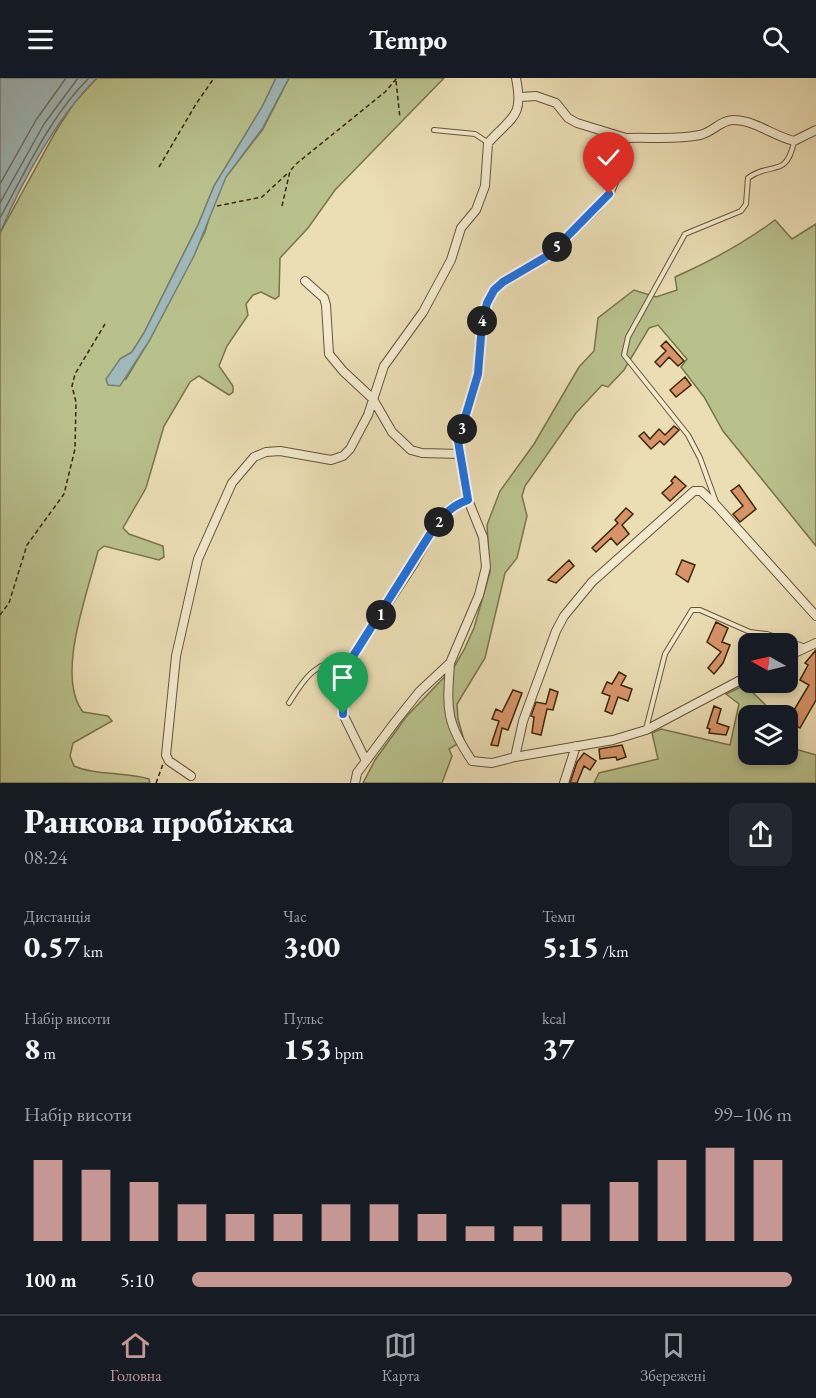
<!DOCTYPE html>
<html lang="uk">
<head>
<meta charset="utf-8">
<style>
  :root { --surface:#171b24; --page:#242831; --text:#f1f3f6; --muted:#9ea1a6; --line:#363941; --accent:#c59692 }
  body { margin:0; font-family:"EB Garamond",serif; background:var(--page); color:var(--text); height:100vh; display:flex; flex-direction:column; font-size:22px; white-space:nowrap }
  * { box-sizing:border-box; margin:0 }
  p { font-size:20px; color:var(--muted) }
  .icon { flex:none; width:33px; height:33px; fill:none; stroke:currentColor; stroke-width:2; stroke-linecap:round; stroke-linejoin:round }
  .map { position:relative; height:705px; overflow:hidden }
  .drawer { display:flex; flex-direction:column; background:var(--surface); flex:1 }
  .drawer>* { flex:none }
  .needle { width:39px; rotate:278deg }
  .tools { position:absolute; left:738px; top:555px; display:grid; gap:12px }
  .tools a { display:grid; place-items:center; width:60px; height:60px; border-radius:12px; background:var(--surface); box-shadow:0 3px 9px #0003; font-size:30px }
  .pin { position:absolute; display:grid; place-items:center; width:51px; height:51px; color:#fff; margin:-62px -26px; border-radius:50% 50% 50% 0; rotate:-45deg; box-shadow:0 0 6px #0007 }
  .pin .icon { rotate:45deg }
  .km { position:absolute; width:30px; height:30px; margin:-15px; border-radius:50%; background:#222; color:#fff; font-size:16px; line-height:30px; text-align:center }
  .round { display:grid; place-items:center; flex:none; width:63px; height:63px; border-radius:12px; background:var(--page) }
  .overview { display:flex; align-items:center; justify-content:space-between; height:102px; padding:0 24px }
  h1 { font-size:33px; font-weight:800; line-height:45px }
  .figures { display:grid; grid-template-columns:repeat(3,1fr); gap:9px; height:102px; padding:6px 24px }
  .figures div { display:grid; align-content:center }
  .figures b { font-size:30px; font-weight:800 }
  .figures small { font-size:16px; font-weight:400 }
  .figures p { font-size:16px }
  .chart { height:168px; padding:12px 24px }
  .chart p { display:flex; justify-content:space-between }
  .chart svg { width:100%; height:108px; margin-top:6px; stroke:var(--accent); stroke-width:6 }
  ul { padding:0 24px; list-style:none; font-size:20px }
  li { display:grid; grid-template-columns:96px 72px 1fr; align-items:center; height:45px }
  li i { height:15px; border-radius:8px; background:var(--accent) }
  header { display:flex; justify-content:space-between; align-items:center; height:78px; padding:0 24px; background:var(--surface); font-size:27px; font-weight:800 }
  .menu { display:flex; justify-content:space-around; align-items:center; height:84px; border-top:2px solid var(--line); background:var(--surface); font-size:16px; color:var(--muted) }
  .menu a { display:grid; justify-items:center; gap:3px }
  .menu .active { color:var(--accent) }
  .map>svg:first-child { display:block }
</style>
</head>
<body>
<header><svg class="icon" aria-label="menu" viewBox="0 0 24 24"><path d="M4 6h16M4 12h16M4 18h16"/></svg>Tempo<svg class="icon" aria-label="search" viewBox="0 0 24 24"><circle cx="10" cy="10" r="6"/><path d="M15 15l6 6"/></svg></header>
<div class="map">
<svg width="816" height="705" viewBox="0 0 816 705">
  <rect width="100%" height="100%" fill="#ebddb4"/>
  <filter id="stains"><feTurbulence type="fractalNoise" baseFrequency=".00333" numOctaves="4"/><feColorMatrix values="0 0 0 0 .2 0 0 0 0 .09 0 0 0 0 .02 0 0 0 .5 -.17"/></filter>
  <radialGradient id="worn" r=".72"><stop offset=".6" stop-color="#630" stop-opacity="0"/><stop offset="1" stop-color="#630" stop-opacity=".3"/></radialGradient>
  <path fill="#b8c08c" stroke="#7a744c" stroke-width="1.5" d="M97,0H276L262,29L214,108L198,147L144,255L132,274L120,281L126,301L149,263L205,154L214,123L226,99L263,51L289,0H444L335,112L308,150L280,180L279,218L275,221L261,214L253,217L246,226L248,237L227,268L219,288L233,308V314L229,317L199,298L190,304L164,348L146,410L123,450L129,456L163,468L164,479L159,482L104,468L98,473C88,514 55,598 83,634L108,638L112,643L73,665L70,678L74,688C94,697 125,694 149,701L150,705H0V155L56,53L74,25Z
    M775,142L792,161L816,146V468L723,353L704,319L681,289L687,281L658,247L649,250L624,292L608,309L602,307L576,335L525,408L522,418L527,438L517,480L505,495L485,580L457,626L458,641L464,662L449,671L452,678L442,705H363L375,682L406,639L454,589L464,572L474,550L490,494L487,447L500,413L534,366L579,289L594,273L598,240L634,212L656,219L677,212L675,199C711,183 743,166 775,142Z
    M745,607L776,637L748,638V676H788V669L816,677V705H594L599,695L658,681L652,655L661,651L730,667L739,626L726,616Z"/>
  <path fill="#9fb8b9" stroke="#777e74" stroke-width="1.5" d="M0,0H97C57,39 22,103 0,155Z
    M276,0H289L262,51L226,99L194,178L149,263L120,308L108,307L106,301L120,281L132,274L144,255L198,147L214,108L262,29Z"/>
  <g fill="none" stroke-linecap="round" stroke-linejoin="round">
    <path stroke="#6d7063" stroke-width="1.5" d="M0,106L36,42L66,0
      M0,125L44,46L78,0
      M0,140C26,93 50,38 89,0"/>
  </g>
  <path fill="#d89468" stroke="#3b270d" stroke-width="1.5" d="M666,263L684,283L678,288L669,279L660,289L655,284L666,273L661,268Z
    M685,299L691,307L676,319L670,312Z
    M674,348L679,352L664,367L660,363L651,371L639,358L644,354L650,361L659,351L665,357Z
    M675,398L686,408L670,423L662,415L673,405L671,403Z
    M739,407L756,431L740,444L733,436L743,428L731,413Z
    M626,430L633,436L622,447L629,456L617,467L611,460L596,474L592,470L618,445L615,442Z
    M569,482L574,488L556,505L548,502Z
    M682,482L695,487L688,504L676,496Z
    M716,544L728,550L722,564L730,567L723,585L714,596L708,590L721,574L707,564Z
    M816,572V622L800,650L788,642L809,607L800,602L808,587L805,585Z
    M619,594L626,598L621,607L632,611L628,623L618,619L612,636L605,633L610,618L602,615L607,604L612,606Z
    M550,611L558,614L553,632L547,631L541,657L532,655L534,639L531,638L536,624L546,626Z
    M513,612L522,615L508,652L502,650L498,668L491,667L499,643L492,641L496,631L502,634Z
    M714,628L721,631L717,645L729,649L726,657L709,655L710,651L707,650Z
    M622,667L626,679L617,682L616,679L600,681L599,671Z
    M584,675L596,683L590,692L584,688L577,705H570L577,684Z"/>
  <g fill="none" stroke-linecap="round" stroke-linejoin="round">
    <defs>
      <path id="lane" d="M434,52L475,56L487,64
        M716,424L700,380L688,357L624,277L628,259L685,156L741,133L746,126L748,100C771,83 786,101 794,64
        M289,625C305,599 317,581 350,583
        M646,651L665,576L692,532H700L750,554L767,556L806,569"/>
      <path id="street" d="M520,19L536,18L556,25L568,40L577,45L626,60
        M305,203L324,220L326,227L329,276L343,293L373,321L392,354L411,372L422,375L461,376
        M788,578L816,565
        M450,585C447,631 445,643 472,683L492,685L515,679L523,643L556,553L564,538L592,504L694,413H701L717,428L816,538
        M515,679L613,662L646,652L748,598
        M366,683L343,636V609L350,583L413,487L432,453L446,434L455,427L468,422
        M191,698L169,683L166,677L176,578L198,481L232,405L254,379L266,374L280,373L331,382L343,378L350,371L368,337L384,288L423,234L451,182L461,150L476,132L485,108L488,65C512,38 524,40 516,0
        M355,705L357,695L395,644L419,614L450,585L479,517L486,489L483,459L468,422L458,363L478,296L481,246L487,225L494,212L503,204L549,177L595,132L609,116L617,97L626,60C651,59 676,62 700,57C713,54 721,42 733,42C755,42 773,58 794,63L816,52
        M564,705L576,668"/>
    </defs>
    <use href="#lane" stroke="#675437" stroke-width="6"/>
    <use href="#street" stroke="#675437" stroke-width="10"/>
    <path stroke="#3b270d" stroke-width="1.5" stroke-dasharray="4.5 3" stroke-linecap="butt" d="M396,3L400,40
      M159,89L196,26L214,0
      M217,128L262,119L289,94
      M282,128L290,93L296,86L385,14L397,0
      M0,537L9,525L27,467L64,416L75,371L76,324L72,308L75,296L105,246
      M156,705L163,686"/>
    <use href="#lane" stroke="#f2e9ce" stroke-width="4"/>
    <use href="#street" stroke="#f2e9ce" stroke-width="8"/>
  </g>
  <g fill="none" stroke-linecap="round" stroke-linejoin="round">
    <defs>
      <path id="route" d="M343,636V609L350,583L432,453C443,438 450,428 468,422L458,363L478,296L482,246L487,225L494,212L503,204L549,177L609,116"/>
    </defs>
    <use href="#route" stroke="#fff" stroke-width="12"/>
    <use href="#route" stroke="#1a73e8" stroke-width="8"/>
  </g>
  <rect width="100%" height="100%" filter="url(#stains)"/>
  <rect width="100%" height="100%" fill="url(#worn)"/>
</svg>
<div class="tools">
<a><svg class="needle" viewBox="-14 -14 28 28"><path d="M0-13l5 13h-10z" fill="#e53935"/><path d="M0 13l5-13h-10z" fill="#9ea1a6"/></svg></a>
<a><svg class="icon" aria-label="layers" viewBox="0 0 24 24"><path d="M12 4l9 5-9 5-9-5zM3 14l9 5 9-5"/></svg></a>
</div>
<div class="pin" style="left:343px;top:636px;background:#1e9e55"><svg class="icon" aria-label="arrive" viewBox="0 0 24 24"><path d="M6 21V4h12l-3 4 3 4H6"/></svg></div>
<div class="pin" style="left:609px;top:116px;background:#d93025"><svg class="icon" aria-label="check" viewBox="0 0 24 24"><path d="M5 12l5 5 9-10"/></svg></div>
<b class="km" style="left:381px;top:537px">1</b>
<b class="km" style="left:439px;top:444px">2</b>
<b class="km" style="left:462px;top:351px">3</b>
<b class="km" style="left:482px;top:243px">4</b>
<b class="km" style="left:557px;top:169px">5</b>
</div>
<section class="drawer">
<div class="overview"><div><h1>Ранкова пробіжка</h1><p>08:24</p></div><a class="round"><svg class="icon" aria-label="share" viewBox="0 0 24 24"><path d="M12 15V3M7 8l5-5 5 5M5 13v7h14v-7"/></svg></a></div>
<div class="figures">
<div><p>Дистанція</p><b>0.57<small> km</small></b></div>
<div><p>Час</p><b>3:00</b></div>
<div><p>Темп</p><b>5:15<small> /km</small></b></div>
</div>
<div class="figures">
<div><p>Набір висоти</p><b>8<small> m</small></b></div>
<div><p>Пульс</p><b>153<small> bpm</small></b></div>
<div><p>kcal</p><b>37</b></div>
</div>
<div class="chart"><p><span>Набір висоти</span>99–106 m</p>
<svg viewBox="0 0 160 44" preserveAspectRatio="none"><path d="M5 44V11M15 44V15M25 44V20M35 44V29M45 44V33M55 44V33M65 44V29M75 44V29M85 44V33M95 44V38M105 44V38M115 44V29M125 44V20M135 44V11M145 44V6M155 44V11"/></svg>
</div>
<ul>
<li><b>100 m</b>5:10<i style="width:100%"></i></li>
</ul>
</section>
<nav class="menu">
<a class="active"><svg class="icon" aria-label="home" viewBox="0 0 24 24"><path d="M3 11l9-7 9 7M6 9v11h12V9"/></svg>Головна</a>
<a><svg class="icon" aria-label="map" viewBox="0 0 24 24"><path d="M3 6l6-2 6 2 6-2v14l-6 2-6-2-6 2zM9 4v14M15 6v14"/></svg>Карта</a>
<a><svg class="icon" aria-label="saved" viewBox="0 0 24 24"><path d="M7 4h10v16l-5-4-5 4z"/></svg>Збережені</a>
</nav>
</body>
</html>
